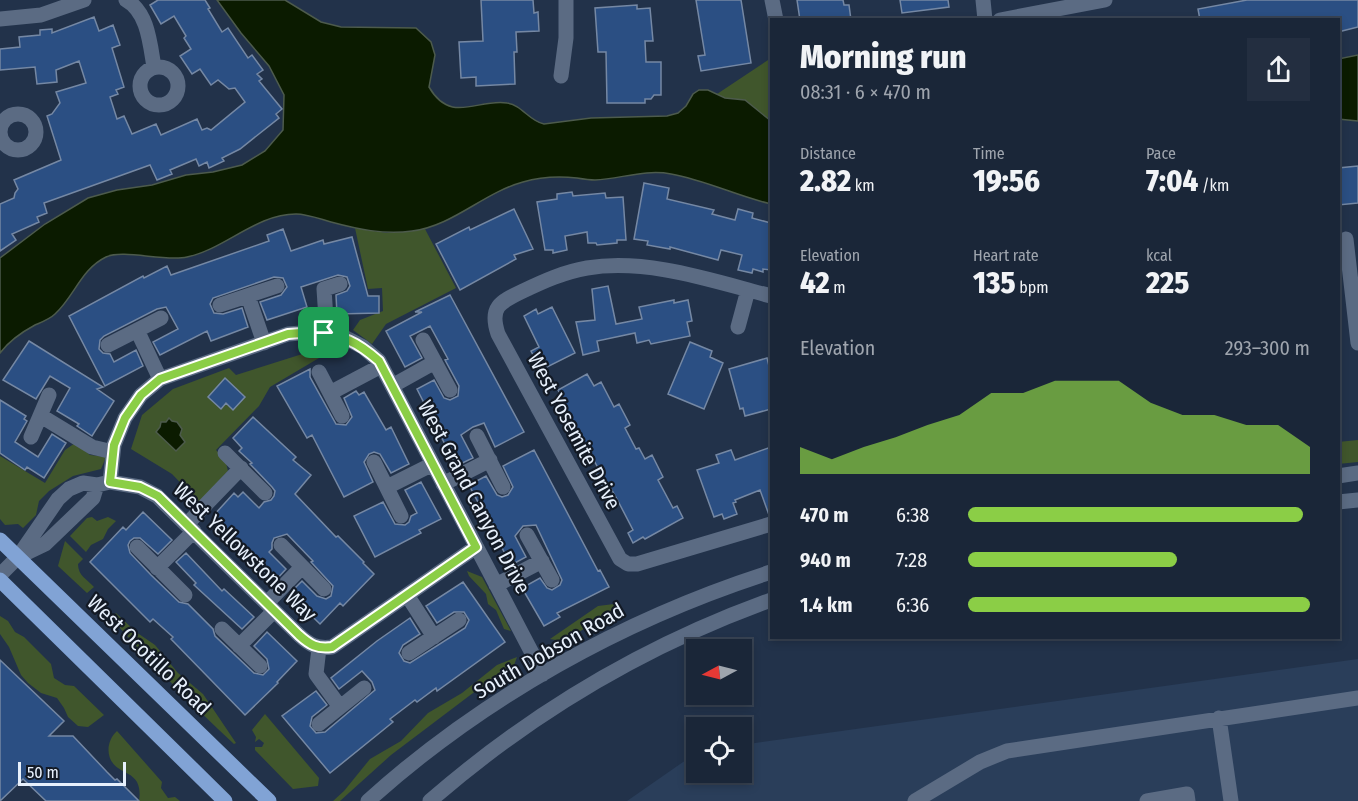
<!DOCTYPE html>
<html lang="en">
<head>
<meta charset="utf-8">
<style>
  :root { --surface:#1a2638; --page:#232e40; --text:#f1f3f6; --muted:#9fa5ae; --line:#384353; --accent:#8bce46 }
  body { margin:0; font-family:"Fira Sans Condensed",sans-serif; background:var(--page); color:var(--text); height:100vh; display:flex; flex-direction:column; font-size:22px; white-space:nowrap }
  * { box-sizing:border-box; margin:0 }
  p { font-size:20px; color:var(--muted) }
  .icon { flex:none; width:33px; height:33px; fill:none; stroke:currentColor; stroke-width:2; stroke-linecap:round; stroke-linejoin:round }
  .map { position:relative; flex:1; overflow:hidden }
  .details { position:absolute; left:770px; top:18px; width:570px; height:621px; display:flex; flex-direction:column; background:var(--surface); border-radius:0px; box-shadow:0 3px 9px #0003,0 0 0 2px var(--line) }
  .details>* { flex:none }
  .needle { width:39px; rotate:263deg }
  .tools { position:absolute; left:686px; top:639px; display:grid; gap:12px }
  .tools a { display:grid; place-items:center; width:66px; height:66px; border-radius:0px; background:var(--surface); box-shadow:0 3px 9px #0003,0 0 0 2px var(--line); font-size:30px }
  .scale { position:absolute; left:18px; bottom:15px; width:108px; box-sizing:border-box; padding-left:6px; border:3px solid #e7f0fc; border-top:0; font-size:16px; line-height:21px; white-space:nowrap; color:#e7f0fc; -webkit-text-stroke:4px #131a25; paint-order:stroke }
  .pin { position:absolute; display:grid; place-items:center; width:51px; height:51px; color:#fff; margin:-26px; border-radius:12px; box-shadow:0 3px 9px #0006 }
  .round { display:grid; place-items:center; flex:none; width:63px; height:63px; border-radius:0px; background:var(--page) }
  .head { display:flex; align-items:center; justify-content:space-between; height:102px; padding:0 30px }
  h1 { font-size:33px; font-weight:800; line-height:45px }
  .metrics { display:grid; grid-template-columns:repeat(3,1fr); gap:9px; height:102px; padding:6px 30px }
  .metrics div { display:grid; align-content:center }
  .metrics b { font-size:30px; font-weight:800 }
  .metrics small { font-size:16px; font-weight:400 }
  .metrics p { font-size:16px }
  .chart { height:168px; padding:12px 30px }
  .chart p { display:flex; justify-content:space-between }
  .chart svg { width:100%; height:108px; margin-top:6px; fill:var(--accent); opacity:.7 }
  ul { padding:0 30px; list-style:none; font-size:20px }
  li { display:grid; grid-template-columns:96px 72px 1fr; align-items:center; height:45px }
  li i { height:15px; border-radius:8px; background:var(--accent) }
  .map>svg:first-child { display:block }
</style>
</head>
<body>
<div class="map">
<svg width="1358" height="801" viewBox="0 0 1358 801">
  <rect width="100%" height="100%" fill="#22324a"/>
  <path fill="#2a3e5a" d="M1358,659V801H627L696,753V772H741V745Z"/>
  <path fill="#40562c" d="M771,58V121L745,100L725,98L717,94Z
    M355,228L387,233L425,229L456,288L386,324L372,344L353,330L360,320L383,311L382,288L368,289Z
    M315,350L319,358L270,387L259,406L216,450L225,459L228,471L199,502L172,474L131,449L142,415L173,389L229,368L236,375Z
    M1358,440V462L1338,464V442Z
    M75,443L90,455L106,457L101,469L73,476L49,491L39,501L36,515L23,528L18,524L5,525L0,519V456L45,483L65,450Z
    M92,517L97,521L108,517L116,521L108,529L103,539L91,545L86,552L70,536L87,518Z
    M65,541L83,559L78,564C78,576 87,579 94,587L87,593L58,566Z
    M467,571L482,577L511,631L504,629L496,610L488,604L486,594L469,576Z
    M614,604L623,611L595,623L562,641L550,639L598,606Z
    M116,613L136,632L155,645L178,673L203,694L236,743L234,744C191,704 150,662 111,618Z
    M0,616L8,621L15,632L24,637L51,664L54,678L65,685L74,686L104,715L88,727L78,726L68,717L64,708L57,698L41,693L28,683L21,675L9,647L0,634Z
    M517,657L513,668L477,690L391,755L340,801H333L344,791L370,759L401,741L428,713L462,693L497,665Z
    M265,714L319,778L318,786L293,789L255,750V747H262L264,743L259,739L255,742L256,737L252,730Z
    M117,731L162,782L161,788L168,798L175,797L180,801H139C140,795 140,788 137,782C132,774 125,773 118,768C105,759 106,741 117,731Z"/>
  <path fill="#0b1b00" stroke="#4d5b4c" stroke-width="1.5" d="M217,0H285L321,22L341,27L416,28L431,42L435,55L429,87C451,125 478,98 507,103C522,105 529,121 544,124L591,118L667,116L678,113L686,106L693,94L699,90H708L725,98L745,100L771,121V204C737,196 705,180 671,174C645,169 620,179 595,180C589,180 583,179 577,178C559,176 540,177 523,182C483,193 453,226 412,231C384,235 357,229 331,222C320,219 307,214 296,214C256,214 225,249 187,257C165,262 123,249 106,257C81,269 74,297 55,314C50,319 42,322 35,325C22,332 9,341 0,353V258L45,224L88,198L117,190L152,185L186,175L213,172L242,165L265,151L283,130L284,95L269,66L241,33Z
    M1358,55V121L1338,119V59Z
    M169,418L172,421L177,422L182,429L180,435L185,442L176,451L156,432L160,427L161,422H166Z"/>
  <path fill="#2b4f83" stroke="#7588a4" stroke-width="1.5" d="M158,0H205L210,8L208,9L222,32L228,28L248,58L252,55L263,70L257,74L262,79L259,81L282,109L276,114L279,118L240,149L222,158L224,161L209,168L207,162L199,166L196,159L170,170L172,174L157,180L150,165L44,203L47,213L37,217L39,222L12,234L16,240L0,251V204L14,198L15,193L18,189L14,180L61,160L47,116L52,114L60,103L56,92L86,83L79,61L56,70L57,82L37,84L35,67L0,70V49L20,47L19,37L40,35V30L52,29V33L94,17L99,31L113,25L120,45L112,48L124,87L116,90L118,94L110,97L117,119L124,116L132,134L156,124L161,135L197,119L202,130L207,128L211,130L245,102L235,88L229,89L218,80L211,85L200,69L192,74L180,56L191,49L184,38L186,36L174,16L161,24L150,5Z
    M481,0H533L534,13L538,12L539,31L516,32L517,52H514L515,84L476,86V77L461,78L459,42L483,41Z
    M696,0H741L751,63L701,71L698,56L705,55Z
    M797,0H843L844,5H849L851,20H800Z
    M900,0H948L949,7L902,13Z
    M1247,0H1358V27L1338,32V20H1200L1198,9Z
    M637,5V9L650,8L653,41H645L646,62H661V95H654L651,99H645V103H607L606,52H598L595,8Z
    M1358,166V203L1338,205V168Z
    M644,183L669,188L667,199L714,210L712,214L735,220L738,209L753,213L752,218L771,223V270L763,269V272L753,269L752,273L738,270L742,255L721,250L718,260L670,247V249L647,245L648,241L634,239Z
    M572,192L573,196L605,193L606,198L623,197L626,240H617V243L597,245L596,243H588L587,232L565,236L567,250L553,253V250H545L537,202L557,199V194Z
    M514,209L533,249L514,255L516,259L460,290L436,244L469,227L470,230Z
    M283,229L291,251L323,240L324,244L352,237L368,296H379V313L337,314L336,295L347,291L350,286L347,277L338,275L301,287L307,307L267,320L260,302L281,295L287,287L283,278L274,277L213,298L210,304L214,313L223,314L242,308L248,327L211,341L207,331L160,355L153,342L178,329L166,307L157,309L104,336L100,340L99,349L103,353L110,354L114,362L136,350L143,366L105,386L69,316L143,276L144,278L167,266L171,275L269,241L267,235Z
    M608,286L616,324L642,319L639,307L674,300V303L688,300L692,321L687,322L690,336L651,344L649,340L637,343L635,333L597,341L599,351L583,355L576,322L595,320L592,289Z
    M450,295L524,432L495,447L484,423L473,427L461,435L473,458L456,466L417,389L434,380L444,398L450,400L458,396L459,386L445,360L448,359L430,326L410,336L422,358L405,367L386,331L422,312H415Z
    M552,307L575,353L541,370L531,351L539,347L524,316L536,309L538,314Z
    M29,341L103,387L97,389L114,401L92,436L77,426L79,424L57,411L70,388L50,376L36,399L3,380Z
    M690,342L712,351L710,357L723,363L704,409L668,394Z
    M767,358L771,374V409L745,416L743,408L740,409L729,369Z
    M310,369V377L336,424L346,425L352,417L344,398L356,391L359,395L364,392L386,430L391,427L409,464L391,473L380,454L374,452L369,454L364,462L373,482L344,497L312,435L307,438L277,386Z
    M587,374L594,386L601,382L614,407L619,404L630,425L625,428L636,449L639,448L645,459L652,455L663,477L658,480L673,508L677,506L683,518L645,539L643,537L633,543L628,533L633,530L618,501L609,485L603,487L595,470L598,468L582,438L579,440L558,396L561,395L558,390Z
    M225,378L245,397L233,410L226,403L221,409L208,397Z
    M0,400L26,416L24,419L27,421L15,442L38,457L52,434L66,443L44,478L27,467L25,470L0,453Z
    M253,417L296,457L293,460L311,475L295,494L336,537L338,536L364,562L363,563L374,574L343,606L340,603L320,624L289,594L302,581L317,596L326,599L331,596L333,586L311,562L313,561L287,534L274,538L272,543V549L269,552L286,569L274,582L212,522L216,517L214,515L234,493L238,497L243,492L259,508L264,502L271,500L274,496L275,491L272,487L250,464L252,463L239,451L242,448L233,438Z
    M771,447V514L769,515L760,490L735,500L736,502L733,503L737,514L724,519L722,514L714,517L697,470L719,463L716,455L731,450L735,460Z
    M534,450L598,571L600,570L609,587L557,613L560,617L544,626L522,588L540,578L547,588L552,590L560,585L562,580L536,525L523,526L515,536L526,557L511,565L469,485L486,476L497,495L502,497L508,495L513,487L503,466Z
    M421,482L441,519L419,530L421,533L375,557L354,516L383,502L395,524L405,525L409,522L411,516L417,513L405,490Z
    M143,512L172,540L158,554L140,538H134L130,541L128,545L130,553L151,575L179,602L188,604L213,629L215,636L254,673L263,675L269,669L267,659L254,646L267,632L297,661L277,682L278,683L245,715L171,639L173,637L153,619L150,622L90,562L123,527L126,530Z
    M186,553L222,591L224,589L254,617L242,629L194,585L196,583L176,562Z
    M463,582L505,642L437,691L436,688L417,702L415,700L390,719L393,722L330,773L282,716L316,691L327,705L312,717L310,726L316,733L325,732L375,690L372,682L362,671L339,689L331,678L377,641L410,618L420,634L403,645L399,653L404,661L410,663L465,628L469,620L464,612H454L437,623L426,606Z
    M0,660L64,721L49,736H73L107,772L115,780L117,779L139,801H46L23,779L0,801Z"/>
  <g fill="none" stroke-linecap="round" stroke-linejoin="round">
    <path stroke="#5b6b83" stroke-width="15" d="M126,0C148,12 150,44 154,67
      M772,0L776,20
      M983,0L985,20
      M0,19L41,15L84,0
      M1000,20L1105,0
      M140 86a19 19 0 1 1 38 0a19 19 0 1 1-38 0Z
      M561,76L566,38V0
      M0 132a18 18 0 1 1 36 0a18 18 0 1 1-36 0Z
      M1346,239L1358,343
      M248,296L264,343
      M771,296C713,281 648,258 587,268C564,272 544,281 523,291C500,302 489,307 498,334L620,559L628,564H637L771,524
      M220,305L277,286
      M738,327L748,290
      M137,330L160,379
      M324,333L326,319L324,289L340,284
      M423,340L450,390
      M108,345L161,318
      M319,372L342,416
      M392,386L435,362
      M330,393L381,366
      M41,416L92,447L113,452
      M477,436L503,487
      M31,437L49,395
      M225,453L265,493
      M374,462L401,516
      M1338,476L1358,473
      M110,482L114,445L125,418L141,395L160,379L288,334L314,332L342,336L363,347L379,361L543,674
      M443,484L490,460
      M387,487L433,464
      M1338,502L1358,500
      M187,524L241,468
      M527,535L552,580
      M281,545L324,589
      M137,547L185,595
      M18,557L45,544L93,498L97,485
      M157,568L194,531
      M0,575L18,557L58,499L69,489L83,483L97,485L110,482L140,487L157,496L299,635C310,645 317,649 332,647L476,547
      M496,585L542,561
      M407,595L434,637
      M267,603L302,567
      M222,629L260,666
      M239,646L274,611
      M319,648L316,674L340,707
      M409,653L459,620
      M1219,718L1231,801
      M319,724L364,688
      M368,801C483,697 624,619 771,572
      M430,801C530,714 646,645 771,600
      M915,801L980,762L1007,751L1358,698
      M1147,801L1187,794L1188,801"/>
    <path stroke="#81a3d5" stroke-width="15" d="M0,540L269,801
      M0,580L225,801"/>
  </g>
  <g fill="none" stroke-linecap="round" stroke-linejoin="round">
    <defs>
      <path id="route" d="M314,332C344,336 356,341 379,361L476,547L332,647C317,649 310,645 299,635L158,496L140,487L110,482L114,445L125,418L141,395L160,379L288,334Z"/>
    </defs>
    <use href="#route" stroke="#fff" stroke-width="12"/>
    <use href="#route" stroke="#8bce46" stroke-width="8"/>
  </g>
  <g text-anchor="middle" stroke-width="4.5" stroke-linejoin="round" paint-order="stroke">
    <g font-size="21" fill="#e7f0fc" stroke="#131a25">
      <text transform="translate(574 431) rotate(62)" y="7">West Yosemite Drive</text>
      <text transform="translate(474 497) rotate(62)" y="7">West Grand Canyon Drive</text>
      <text transform="translate(245 552) rotate(44)" y="7">West Yellowstone Way</text>
      <text transform="translate(549 651) rotate(-30)" y="7">South Dobson Road</text>
      <text transform="translate(149 655) rotate(44)" y="7">West Ocotillo Road</text>
    </g>
  </g>
</svg>
<div class="tools">
<a><svg class="needle" viewBox="-14 -14 28 28"><path d="M0-13l5 13h-10z" fill="#e53935"/><path d="M0 13l5-13h-10z" fill="#9fa5ae"/></svg></a>
<a><svg class="icon" aria-label="locate" viewBox="0 0 24 24"><circle cx="12" cy="12" r="6"/><path d="M12 2v4M12 18v4M2 12h4M18 12h4"/></svg></a>
</div>
<div class="scale">50 m</div>
<div class="pin" style="left:324px;top:333px;background:#1e9e55"><svg class="icon" aria-label="arrive" viewBox="0 0 24 24"><path d="M6 21V4h12l-3 4 3 4H6"/></svg></div>
<section class="details">
<div class="head"><div><h1>Morning run</h1><p>08:31 · 6 × 470 m</p></div><a class="round"><svg class="icon" aria-label="share" viewBox="0 0 24 24"><path d="M12 15V3M7 8l5-5 5 5M5 13v7h14v-7"/></svg></a></div>
<div class="metrics">
<div><p>Distance</p><b>2.82<small> km</small></b></div>
<div><p>Time</p><b>19:56</b></div>
<div><p>Pace</p><b>7:04<small> /km</small></b></div>
</div>
<div class="metrics">
<div><p>Elevation</p><b>42<small> m</small></b></div>
<div><p>Heart rate</p><b>135<small> bpm</small></b></div>
<div><p>kcal</p><b>225</b></div>
</div>
<div class="chart"><p><span>Elevation</span>293–300 m</p>
<svg viewBox="0 0 160 44" preserveAspectRatio="none"><path d="M0 44V33L10 38L20 33L30 29L40 24L50 20L60 11L70 11L80 6L90 6L100 6L110 15L120 20L130 20L140 24L150 24L160 33V44z"/></svg>
</div>
<ul>
<li><b>470 m</b>6:38<i style="width:98%"></i></li>
<li><b>940 m</b>7:28<i style="width:61%"></i></li>
<li><b>1.4 km</b>6:36<i style="width:100%"></i></li>
</ul>
</section>
</div>
</body>
</html>
